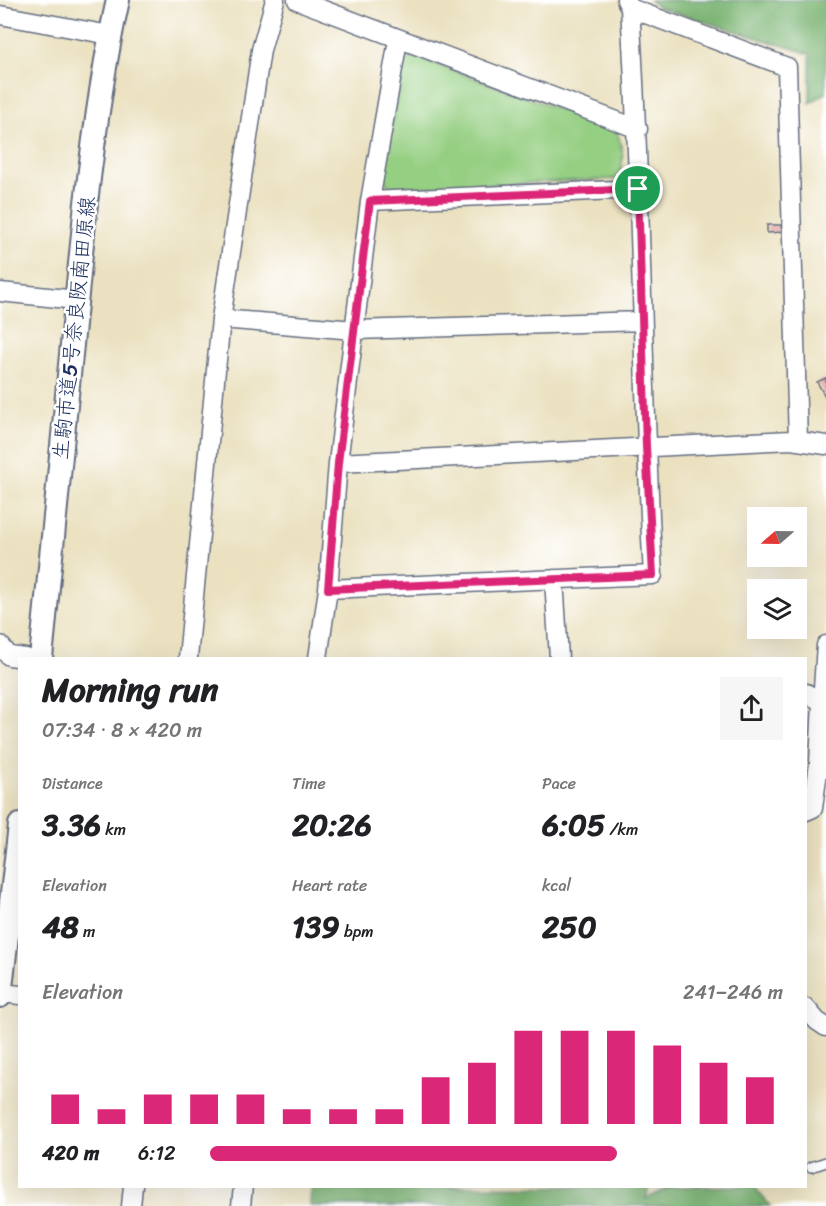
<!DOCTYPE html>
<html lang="en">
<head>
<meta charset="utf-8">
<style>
  :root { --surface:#fff; --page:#f6f6f6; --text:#202124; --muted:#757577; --accent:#db2777 }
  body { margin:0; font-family:Sriracha,"Klee One",sans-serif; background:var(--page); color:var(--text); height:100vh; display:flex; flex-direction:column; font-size:22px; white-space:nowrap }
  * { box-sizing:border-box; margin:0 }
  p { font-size:20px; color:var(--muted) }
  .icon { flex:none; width:33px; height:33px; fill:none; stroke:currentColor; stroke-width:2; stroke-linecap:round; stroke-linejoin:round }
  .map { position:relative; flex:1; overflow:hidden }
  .sheet { position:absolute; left:18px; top:657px; width:789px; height:531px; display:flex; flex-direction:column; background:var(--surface); border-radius:0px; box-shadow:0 6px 24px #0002 }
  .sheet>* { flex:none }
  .needle { width:39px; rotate:250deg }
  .controls { position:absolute; left:747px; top:507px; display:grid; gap:12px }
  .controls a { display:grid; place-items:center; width:60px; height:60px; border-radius:0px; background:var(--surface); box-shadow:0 6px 24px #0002; font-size:30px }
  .pin { position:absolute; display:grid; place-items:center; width:51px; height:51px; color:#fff; margin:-26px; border:3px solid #fff; border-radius:50%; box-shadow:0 2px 6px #0007 }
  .round { display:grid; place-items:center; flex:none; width:63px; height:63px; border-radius:0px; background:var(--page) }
  .summary { display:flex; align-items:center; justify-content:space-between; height:102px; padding:0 24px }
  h1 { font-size:33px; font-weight:700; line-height:45px }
  .metrics { display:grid; grid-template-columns:repeat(3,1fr); gap:9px; height:102px; padding:6px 24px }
  .metrics div { display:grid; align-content:center }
  .metrics b { font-size:30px; font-weight:700 }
  .metrics small { font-size:16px; font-weight:400 }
  .metrics p { font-size:16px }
  .chart { height:168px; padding:12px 24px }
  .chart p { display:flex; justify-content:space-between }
  .chart svg { width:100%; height:108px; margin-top:6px; stroke:var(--accent); stroke-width:6 }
  ul { padding:0 24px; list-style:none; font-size:20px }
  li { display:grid; grid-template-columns:96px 72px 1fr; align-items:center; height:45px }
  li i { height:15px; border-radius:8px; background:var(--accent) }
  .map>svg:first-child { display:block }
</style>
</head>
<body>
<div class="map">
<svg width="826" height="1206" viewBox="0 0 826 1206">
  <rect width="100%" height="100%" fill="#fff"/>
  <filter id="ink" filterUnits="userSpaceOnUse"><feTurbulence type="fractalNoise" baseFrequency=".0167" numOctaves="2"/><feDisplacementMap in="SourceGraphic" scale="12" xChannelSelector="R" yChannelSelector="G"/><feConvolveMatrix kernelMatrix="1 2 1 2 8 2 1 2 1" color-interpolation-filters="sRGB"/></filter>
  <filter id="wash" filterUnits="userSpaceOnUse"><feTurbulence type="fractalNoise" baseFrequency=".008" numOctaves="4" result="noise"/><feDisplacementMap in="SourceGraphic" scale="24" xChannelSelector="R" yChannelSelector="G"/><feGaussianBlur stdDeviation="1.35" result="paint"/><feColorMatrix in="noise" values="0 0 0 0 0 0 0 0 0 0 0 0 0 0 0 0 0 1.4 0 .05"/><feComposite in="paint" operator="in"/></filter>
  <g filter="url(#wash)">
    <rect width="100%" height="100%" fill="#ebe1c0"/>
    <path fill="#95cf82" stroke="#587f70" stroke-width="1.5" d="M414,56L616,130C623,147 626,163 617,179L391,189L382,177L403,62Z"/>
    <path fill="#78b270" stroke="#4a7067" stroke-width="1.5" d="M650,0H826V93L810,103V54L657,7Z
      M311,1187L418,1186L428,1192L430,1186L649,1187L646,1199L671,1187L754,1186L770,1206H310Z"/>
    <g id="blocks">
      <path fill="#e1a9a7" d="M767,225H781L782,232L767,233Z
        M826,378V398L817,382Z"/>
    </g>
  </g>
  <g filter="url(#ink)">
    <use href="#blocks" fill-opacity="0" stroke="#646d80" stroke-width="1.5"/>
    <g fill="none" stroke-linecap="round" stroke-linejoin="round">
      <defs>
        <path id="service" d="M811,1167L826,1162"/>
        <path id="minor" d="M297,0L638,129
          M630,8L787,67L798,441
          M0,15L110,35
          M370,201L638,189
          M0,292L77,300
          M221,319L355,330L642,321
          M338,463L791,440L826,445
          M554,579L559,658
          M328,589L653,575C642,386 642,197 630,8L626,0
          M0,645L9,656L26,658
          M826,645L822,702L826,705
          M188,658L221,319L261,50L275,0
          M318,658L328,589L338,463L370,201L398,40
          M806,693L822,702L819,764L813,808L806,811
          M1,993L20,995
          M806,1008L817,1021L826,1027
          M131,1206L133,1186
          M241,1206L243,1186"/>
        <path id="tertiary" d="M41,658L86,203C94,135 103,66 118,0
          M0,996L20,825"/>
      </defs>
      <use href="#service" stroke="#646d80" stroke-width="12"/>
      <use href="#minor" stroke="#646d80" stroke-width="21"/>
      <use href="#tertiary" stroke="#646d80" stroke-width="26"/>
      <use href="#service" stroke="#fff" stroke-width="9"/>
      <use href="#minor" stroke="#fff" stroke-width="18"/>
      <use href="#tertiary" stroke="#fff" stroke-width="22"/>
    </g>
  </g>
  <g fill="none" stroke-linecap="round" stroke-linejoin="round" filter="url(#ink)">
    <defs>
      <path id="route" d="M638,189L646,446L653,575L328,589L338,463L370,201Z"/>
    </defs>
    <use href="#route" stroke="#fff" stroke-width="12"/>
    <use href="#route" stroke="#db2777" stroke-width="8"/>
  </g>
  <g text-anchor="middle" stroke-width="5" stroke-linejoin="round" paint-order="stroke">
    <g font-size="21" fill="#1b2f5e" stroke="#fff">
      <text transform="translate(74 328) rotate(-84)" y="7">生駒市道5号奈良阪南田原線</text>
    </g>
  </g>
</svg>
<div class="controls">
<a><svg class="needle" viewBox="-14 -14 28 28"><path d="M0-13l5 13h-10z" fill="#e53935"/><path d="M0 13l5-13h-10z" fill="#757577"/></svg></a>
<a><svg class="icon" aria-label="layers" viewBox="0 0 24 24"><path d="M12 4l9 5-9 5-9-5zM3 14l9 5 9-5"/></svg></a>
</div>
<div class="pin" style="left:638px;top:189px;background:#1e9e55"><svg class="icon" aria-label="arrive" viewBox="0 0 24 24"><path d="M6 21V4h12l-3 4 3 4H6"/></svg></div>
<section class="sheet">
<div class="summary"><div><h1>Morning run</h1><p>07:34 · 8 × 420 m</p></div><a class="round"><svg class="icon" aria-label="share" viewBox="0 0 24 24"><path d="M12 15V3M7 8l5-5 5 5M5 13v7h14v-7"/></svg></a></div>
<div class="metrics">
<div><p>Distance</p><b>3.36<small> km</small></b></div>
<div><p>Time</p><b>20:26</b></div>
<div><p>Pace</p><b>6:05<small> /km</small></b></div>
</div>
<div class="metrics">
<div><p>Elevation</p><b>48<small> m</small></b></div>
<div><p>Heart rate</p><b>139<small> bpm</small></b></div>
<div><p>kcal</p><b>250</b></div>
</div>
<div class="chart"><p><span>Elevation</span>241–246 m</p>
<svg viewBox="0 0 160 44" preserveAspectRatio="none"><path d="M5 44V32M15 44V38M25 44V32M35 44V32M45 44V32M55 44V38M65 44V38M75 44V38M85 44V25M95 44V19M105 44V6M115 44V6M125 44V6M135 44V12M145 44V19M155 44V25"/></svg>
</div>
<ul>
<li><b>420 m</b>6:12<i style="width:71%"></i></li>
</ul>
</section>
</div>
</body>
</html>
